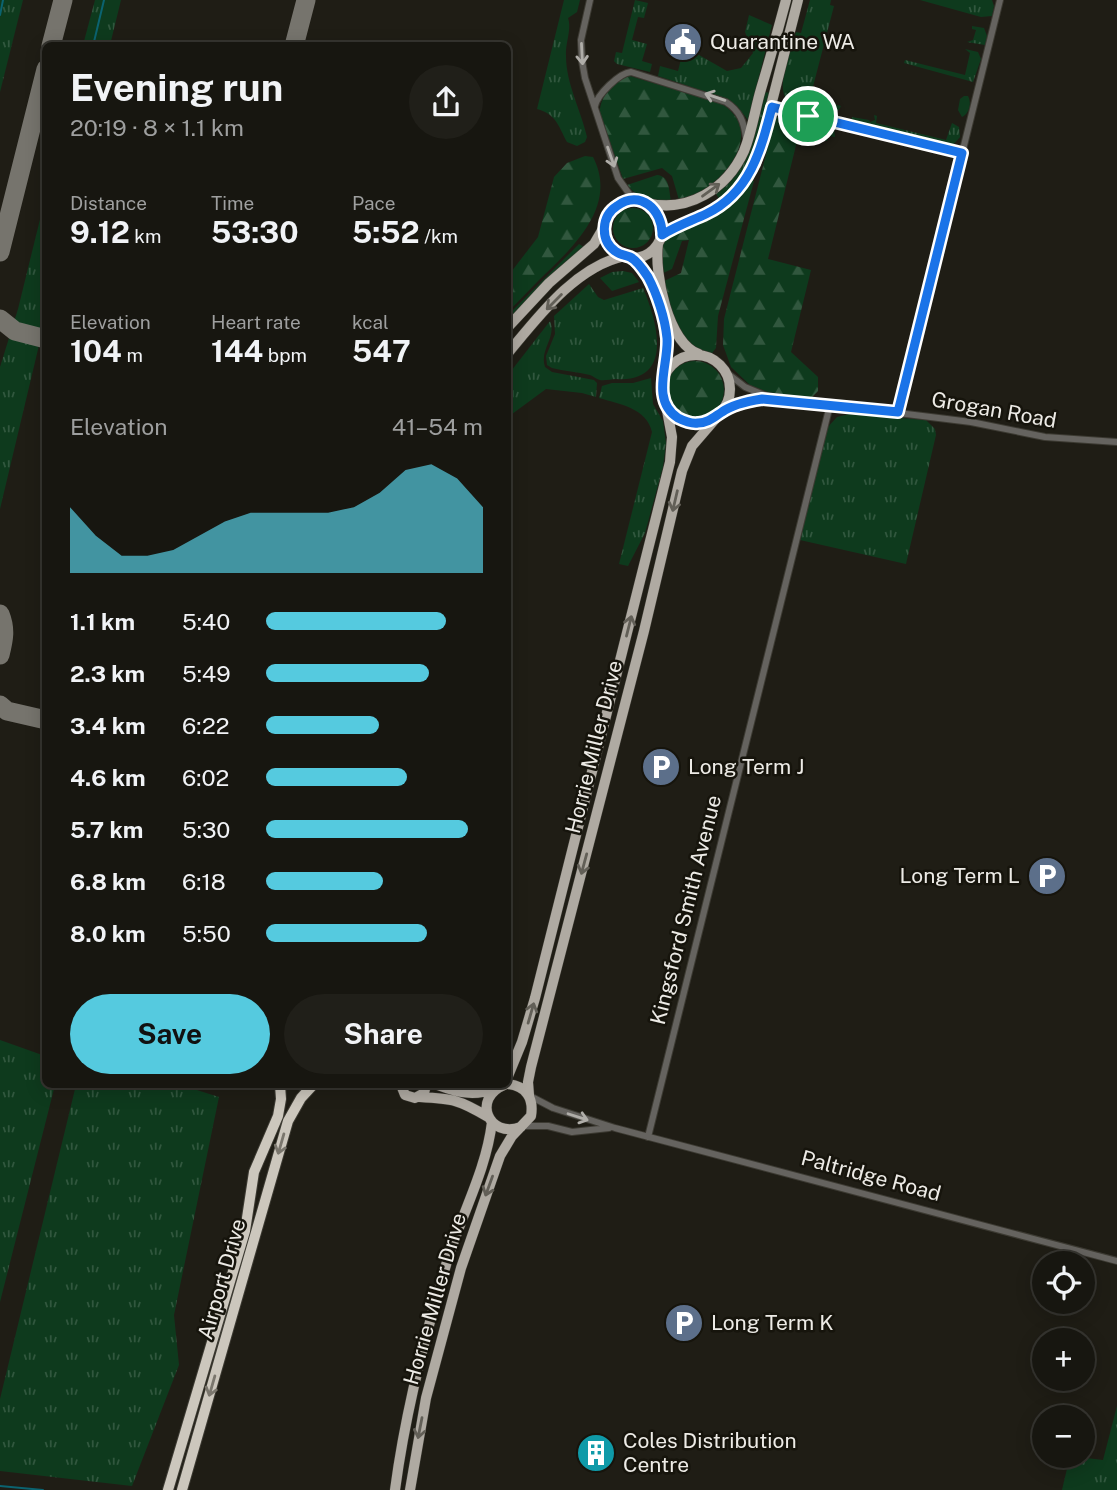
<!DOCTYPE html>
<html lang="en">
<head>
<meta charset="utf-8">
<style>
  :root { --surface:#171610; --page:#201f19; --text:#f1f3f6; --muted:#9e9f9f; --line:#363530; --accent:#55cadf }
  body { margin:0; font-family:"Public Sans",sans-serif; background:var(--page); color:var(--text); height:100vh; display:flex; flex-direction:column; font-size:26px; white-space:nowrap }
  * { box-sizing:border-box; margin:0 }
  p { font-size:23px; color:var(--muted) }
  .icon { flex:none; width:38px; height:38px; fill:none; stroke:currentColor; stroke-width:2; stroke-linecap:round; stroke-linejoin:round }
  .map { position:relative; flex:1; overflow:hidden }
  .panel { position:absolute; left:42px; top:42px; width:469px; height:1046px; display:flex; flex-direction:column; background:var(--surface); border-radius:10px; box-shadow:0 4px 18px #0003,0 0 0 2px var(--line) }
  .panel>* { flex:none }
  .tools { position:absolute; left:1032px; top:1251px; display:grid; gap:14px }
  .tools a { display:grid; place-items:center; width:63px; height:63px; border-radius:50%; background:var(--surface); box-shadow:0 4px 18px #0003,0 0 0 2px var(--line); font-size:35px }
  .pin { position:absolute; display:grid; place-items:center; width:60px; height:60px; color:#fff; margin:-30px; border:4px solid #fff; border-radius:50%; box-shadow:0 2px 7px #0007 }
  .round { display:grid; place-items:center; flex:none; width:74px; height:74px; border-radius:37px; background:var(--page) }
  .head { display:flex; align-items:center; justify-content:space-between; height:119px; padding:0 28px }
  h1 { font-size:38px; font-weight:700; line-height:52px }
  .stats { display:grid; grid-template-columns:repeat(3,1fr); gap:10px; height:119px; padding:7px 28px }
  .stats div { display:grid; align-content:center }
  .stats b { font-size:30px; font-weight:700 }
  .stats small { font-size:19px; font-weight:400 }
  .stats p { font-size:19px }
  .chart { height:196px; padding:14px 28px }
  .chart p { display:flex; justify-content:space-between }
  .chart svg { width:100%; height:126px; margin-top:7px; fill:var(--accent); opacity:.7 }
  .primary-button { display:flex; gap:14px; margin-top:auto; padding:14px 28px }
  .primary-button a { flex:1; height:80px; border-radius:42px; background:var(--accent); color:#111; font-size:28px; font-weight:700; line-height:80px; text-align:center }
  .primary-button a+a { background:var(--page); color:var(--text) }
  ul { padding:0 28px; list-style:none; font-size:23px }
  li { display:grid; grid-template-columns:112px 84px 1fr; align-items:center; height:52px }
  li i { height:18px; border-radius:9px; background:var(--accent) }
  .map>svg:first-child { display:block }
</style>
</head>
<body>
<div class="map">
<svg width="1117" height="1490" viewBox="0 0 1117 1490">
  <defs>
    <pattern id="grass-tufts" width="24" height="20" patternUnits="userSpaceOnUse" patternTransform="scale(1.75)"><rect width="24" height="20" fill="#0e3a1d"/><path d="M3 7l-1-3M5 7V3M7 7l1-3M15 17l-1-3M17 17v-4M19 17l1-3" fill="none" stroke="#31573e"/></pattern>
    <pattern id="forest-firs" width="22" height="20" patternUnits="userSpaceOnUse" patternTransform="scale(1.75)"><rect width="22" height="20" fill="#0e3a1d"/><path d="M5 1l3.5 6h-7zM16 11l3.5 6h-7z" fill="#31573e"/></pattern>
  </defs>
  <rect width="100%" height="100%" fill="#1f1d15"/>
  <path fill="url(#grass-tufts)" d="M0,0H23L0,92Z
    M95,0H121L110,45H83Z
    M564,0H580L577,12L568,18C572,29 565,44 566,56C566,84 581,110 587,137L585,142L577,146L567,142C558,125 556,114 537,109Z
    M635,0L648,3L644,18L638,17L632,40L647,44L642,61L652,64L650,72L617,64L614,61L616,52L622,53Z
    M810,0H831L830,5L834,6L810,98L841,106C832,125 806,110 791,105C772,90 791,52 796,32L801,33Z
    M920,0H992L994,6L992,16L981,17Z
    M749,15L772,25L748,120L737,106L728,99L658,76L660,66L678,71L681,59L686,62L692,51L727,71L741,68L753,53L745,32Z
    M972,26L984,28L987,36L985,45L967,42L973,40L976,30L972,29Z
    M965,49L978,52L981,59L973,82L904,63L905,60L965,75L970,53Z
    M765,92L770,93C760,134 754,171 720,200L716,194C749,168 755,130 765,92Z
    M964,96H968C972,103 969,114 962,117L958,110L960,99Z
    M874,115L877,116L876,123L946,140L952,123L959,127L960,137L953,145L945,146L851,121L852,117L869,120L870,122L875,120Z
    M817,122L834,127L835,137L829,136L827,141L805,136L808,128Z
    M45,199V320L0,509V367L18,309Z
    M623,271L632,273L639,282L612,291L600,278L612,272Z
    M589,284L598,297L604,300L643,288C658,323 674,383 616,379C611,379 604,381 600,380C596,379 593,376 590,375C577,372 564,371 552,368L547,365L546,356L555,334L554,316Z
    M550,321C557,337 539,350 545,367L552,372L594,380L597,383L596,397L582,393L546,389L508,417V375Z
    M651,378L653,404L663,421L666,443L663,467L645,533L628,566L619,564L652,432C647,408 619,404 599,398L602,386L612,383H633Z
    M849,414L926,420L935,429L936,435L906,564L800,540L827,428L837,417Z
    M0,1040L45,1056L46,1085H55L0,1302Z
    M76,1085H181L219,1097L174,1315L179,1365L132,1486L0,1471V1399Z
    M1117,1406V1490H1062L1070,1456L1103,1460Z"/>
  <path fill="url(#forest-firs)" d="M630,76L722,104C758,127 737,166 709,186C700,193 690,196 679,200L672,176L662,168L623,179L600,113C599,97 615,80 630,76Z
    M782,114L797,117L801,125L768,259L811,270L791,352L818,377V391L811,398L768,392L750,385L731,367L723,345L724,319L775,119Z
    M585,156L593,157C619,207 571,249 538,281C528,291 518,302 508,312V276L538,237L554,177L567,163Z
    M657,175C670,176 669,191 671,201C652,200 640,200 627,185Z
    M752,180L754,181L718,316L716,348L712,353C679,350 668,309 662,282L681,273L689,240L682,241L672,269L661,274L662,245L668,237L718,213L738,197Z
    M613 228a20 20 0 1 1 40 0a20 20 0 1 1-40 0Z
    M579,244L584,247L543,282L508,320V315Z
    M666 390a29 29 0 1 1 58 0a29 29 0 1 1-58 0Z"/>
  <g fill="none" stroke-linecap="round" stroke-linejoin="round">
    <path stroke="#0b6370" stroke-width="2" d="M0,15L3,0
      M93,46L104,0
      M46,237L43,254L46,269
      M0,1486L43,1490"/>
    <path stroke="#76746d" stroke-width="19" d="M51,46L63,0
      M294,46L306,0
      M0,252L46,69
      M0,319L15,331L46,339
      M0,614C6,629 4,639 0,655
      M0,705L7,711L46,720"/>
    <defs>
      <path id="minor" d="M590,0L581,40L582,61L585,78L618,178L630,195L638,200
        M595,106C597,95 619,73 631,72L726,102C740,111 744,122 746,138
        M772,107L962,153
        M727,373L745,387L769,397L971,422L1045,437L1117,442
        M722,412L747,402L770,399
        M898,412L1000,0
        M530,1096L553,1108L615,1128L1117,1261
        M523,1126H548L572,1132L609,1128
        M648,1137L830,405"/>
      <path id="primary" d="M604 229a29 29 0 1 1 58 0a29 29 0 1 1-58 0Z
        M647,203C688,213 727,189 744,151C752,132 755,109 761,89C770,59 778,30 786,0
        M662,235L718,207L740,187L756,164L798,0
        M658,244C654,273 668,344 699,354
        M630,257C662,285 669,332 664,372
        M508,327L549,283L594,244L604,227
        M508,353C538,317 575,267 624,256
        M662 389a34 34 0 1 1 68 0a34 34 0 1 1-68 0Z
        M508,1076L522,1042L535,998L670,462L672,437L666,405
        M301,1085H304
        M401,1085L405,1095L415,1098L424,1093L426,1085
        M438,1085C459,1093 474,1096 495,1089
        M504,1085C472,1098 488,1139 521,1127
        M529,1095L528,1082L531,1067L644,631L682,471L692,446L717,417
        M418,1097C453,1099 458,1099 488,1117
        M395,1490C405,1414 424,1339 446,1265C460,1217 486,1172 492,1122
        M410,1490L426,1398L461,1268L500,1156L512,1136L531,1116C534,1098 526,1086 508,1084"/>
      <path id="motorway" d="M168,1490L245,1231L254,1172L278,1116L281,1099L280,1085
        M182,1490L288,1121L301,1098L313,1085"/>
    </defs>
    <use href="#minor" stroke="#3c3a32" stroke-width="8"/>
    <use href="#primary" stroke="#3c3a32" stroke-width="11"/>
    <use href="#motorway" stroke="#3c3a32" stroke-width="12"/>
    <use href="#minor" stroke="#65635f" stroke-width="6"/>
    <use href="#primary" stroke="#afaaa2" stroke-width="10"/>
    <use href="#motorway" stroke="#ccc7bd" stroke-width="10"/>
  </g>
  <defs><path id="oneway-shaft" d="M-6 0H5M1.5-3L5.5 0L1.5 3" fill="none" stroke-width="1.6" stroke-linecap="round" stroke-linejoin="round" transform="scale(1.75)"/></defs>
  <g stroke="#b0aea9">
    <use href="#oneway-shaft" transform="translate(582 54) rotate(87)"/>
    <use href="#oneway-shaft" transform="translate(715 97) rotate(-161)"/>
    <use href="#oneway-shaft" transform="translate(611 157) rotate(71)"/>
    <use href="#oneway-shaft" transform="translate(578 1117) rotate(18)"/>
  </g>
  <g stroke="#625f57">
    <use href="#oneway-shaft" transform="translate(711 190) rotate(-36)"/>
    <use href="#oneway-shaft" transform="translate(554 302) rotate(135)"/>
    <use href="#oneway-shaft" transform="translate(675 501) rotate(103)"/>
    <use href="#oneway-shaft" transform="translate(629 626) rotate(-76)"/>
    <use href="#oneway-shaft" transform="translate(584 864) rotate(105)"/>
    <use href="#oneway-shaft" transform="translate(531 1013) rotate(-74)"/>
    <use href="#oneway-shaft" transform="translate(489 1186) rotate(110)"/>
    <use href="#oneway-shaft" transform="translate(420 1428) rotate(101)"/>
  </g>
  <g stroke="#7a766d">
    <use href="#oneway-shaft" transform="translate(281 1144) rotate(106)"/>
    <use href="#oneway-shaft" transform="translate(212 1386) rotate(106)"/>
  </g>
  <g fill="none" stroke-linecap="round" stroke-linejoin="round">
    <defs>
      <path id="route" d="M772,107L962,153L898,412L762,399C749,401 733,404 722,412C714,417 708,423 698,423C691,424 684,421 678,418C650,400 669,364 667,338C665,318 657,294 648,277C644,271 637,260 630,257C625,255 620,255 615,251C600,240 601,216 617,206C640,189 663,210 662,235C676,226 691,221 706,214C750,193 761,150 772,107Z"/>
    </defs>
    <use href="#route" stroke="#fff" stroke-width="14"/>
    <use href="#route" stroke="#1a73e8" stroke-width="9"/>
  </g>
  <defs>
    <symbol id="civic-disc" viewBox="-11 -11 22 22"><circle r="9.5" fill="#5c6f8a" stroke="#16140c"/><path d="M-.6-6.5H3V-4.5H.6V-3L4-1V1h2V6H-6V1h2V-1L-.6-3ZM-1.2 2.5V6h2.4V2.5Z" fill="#fff"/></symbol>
    <symbol id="parking-disc" viewBox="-11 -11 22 22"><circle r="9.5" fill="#5c6f8a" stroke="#16140c"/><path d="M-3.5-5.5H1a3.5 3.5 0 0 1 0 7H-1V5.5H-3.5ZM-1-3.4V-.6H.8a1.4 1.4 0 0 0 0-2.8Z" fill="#fff"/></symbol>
    <symbol id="building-disc" viewBox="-11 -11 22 22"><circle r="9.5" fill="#0f9aa8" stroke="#16140c"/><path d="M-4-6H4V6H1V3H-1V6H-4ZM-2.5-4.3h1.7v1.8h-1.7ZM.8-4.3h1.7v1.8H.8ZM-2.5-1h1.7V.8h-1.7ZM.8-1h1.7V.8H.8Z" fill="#fff"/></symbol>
  </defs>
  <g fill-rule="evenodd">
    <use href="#civic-disc" x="661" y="20" width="44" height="44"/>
    <use href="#parking-disc" x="639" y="745" width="44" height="44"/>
    <use href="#parking-disc" x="1025" y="854" width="44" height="44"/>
    <use href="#parking-disc" x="662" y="1301" width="44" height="44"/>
    <use href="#building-disc" x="574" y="1431" width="44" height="44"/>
  </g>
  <g text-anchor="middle" stroke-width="5" stroke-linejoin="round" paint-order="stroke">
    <g font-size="21" fill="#edebe6" stroke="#16140c" text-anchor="start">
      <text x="710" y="49">Quarantine WA</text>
      <text x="688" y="774">Long Term J</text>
      <text x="1020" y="883" text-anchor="end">Long Term L</text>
      <text x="711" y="1330">Long Term K</text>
      <text x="623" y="1448">Coles Distribution<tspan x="623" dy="24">Centre</tspan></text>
    </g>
    <g font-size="21" fill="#edebe6" stroke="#16140c">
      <text transform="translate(994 410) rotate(10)" y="7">Grogan Road</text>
      <text transform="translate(594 747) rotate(-76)" y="7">Horrie Miller Drive</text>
      <text transform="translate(686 910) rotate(-76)" y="7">Kingsford Smith Avenue</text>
      <text transform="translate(871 1176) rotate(15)" y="7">Paltridge Road</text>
      <text transform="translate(222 1279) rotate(-74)" y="7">Airport Drive</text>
      <text transform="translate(435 1299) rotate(-74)" y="7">Horrie Miller Drive</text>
    </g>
  </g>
</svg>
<div class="tools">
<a><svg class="icon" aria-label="locate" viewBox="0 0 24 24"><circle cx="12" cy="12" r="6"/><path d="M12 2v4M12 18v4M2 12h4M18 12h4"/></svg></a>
<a>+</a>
<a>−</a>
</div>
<div class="pin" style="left:808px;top:116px;background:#1e9e55"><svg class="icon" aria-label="arrive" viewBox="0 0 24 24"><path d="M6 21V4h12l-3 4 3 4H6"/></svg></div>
<section class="panel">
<div class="head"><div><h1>Evening run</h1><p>20:19 · 8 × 1.1 km</p></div><a class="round"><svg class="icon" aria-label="share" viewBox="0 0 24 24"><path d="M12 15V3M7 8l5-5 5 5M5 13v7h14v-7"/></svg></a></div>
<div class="stats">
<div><p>Distance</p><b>9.12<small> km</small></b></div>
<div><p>Time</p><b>53:30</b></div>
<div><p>Pace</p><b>5:52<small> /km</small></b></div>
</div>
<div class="stats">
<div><p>Elevation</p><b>104<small> m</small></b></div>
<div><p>Heart rate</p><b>144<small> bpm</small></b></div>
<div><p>kcal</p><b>547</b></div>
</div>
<div class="chart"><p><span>Elevation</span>41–54 m</p>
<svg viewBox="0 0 160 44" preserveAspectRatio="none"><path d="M0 44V21L10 31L20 38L30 38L40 36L50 31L60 26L70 23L80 23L90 23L100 23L110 21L120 16L130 8L140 6L150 11L160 21V44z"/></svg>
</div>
<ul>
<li><b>1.1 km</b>5:40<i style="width:83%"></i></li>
<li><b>2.3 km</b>5:49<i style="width:75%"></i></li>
<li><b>3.4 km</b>6:22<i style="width:52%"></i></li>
<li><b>4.6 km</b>6:02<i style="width:65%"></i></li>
<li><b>5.7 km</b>5:30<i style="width:93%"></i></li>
<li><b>6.8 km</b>6:18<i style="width:54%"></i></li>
<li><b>8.0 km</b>5:50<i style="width:74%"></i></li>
</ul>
<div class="primary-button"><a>Save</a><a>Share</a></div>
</section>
</div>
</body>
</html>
